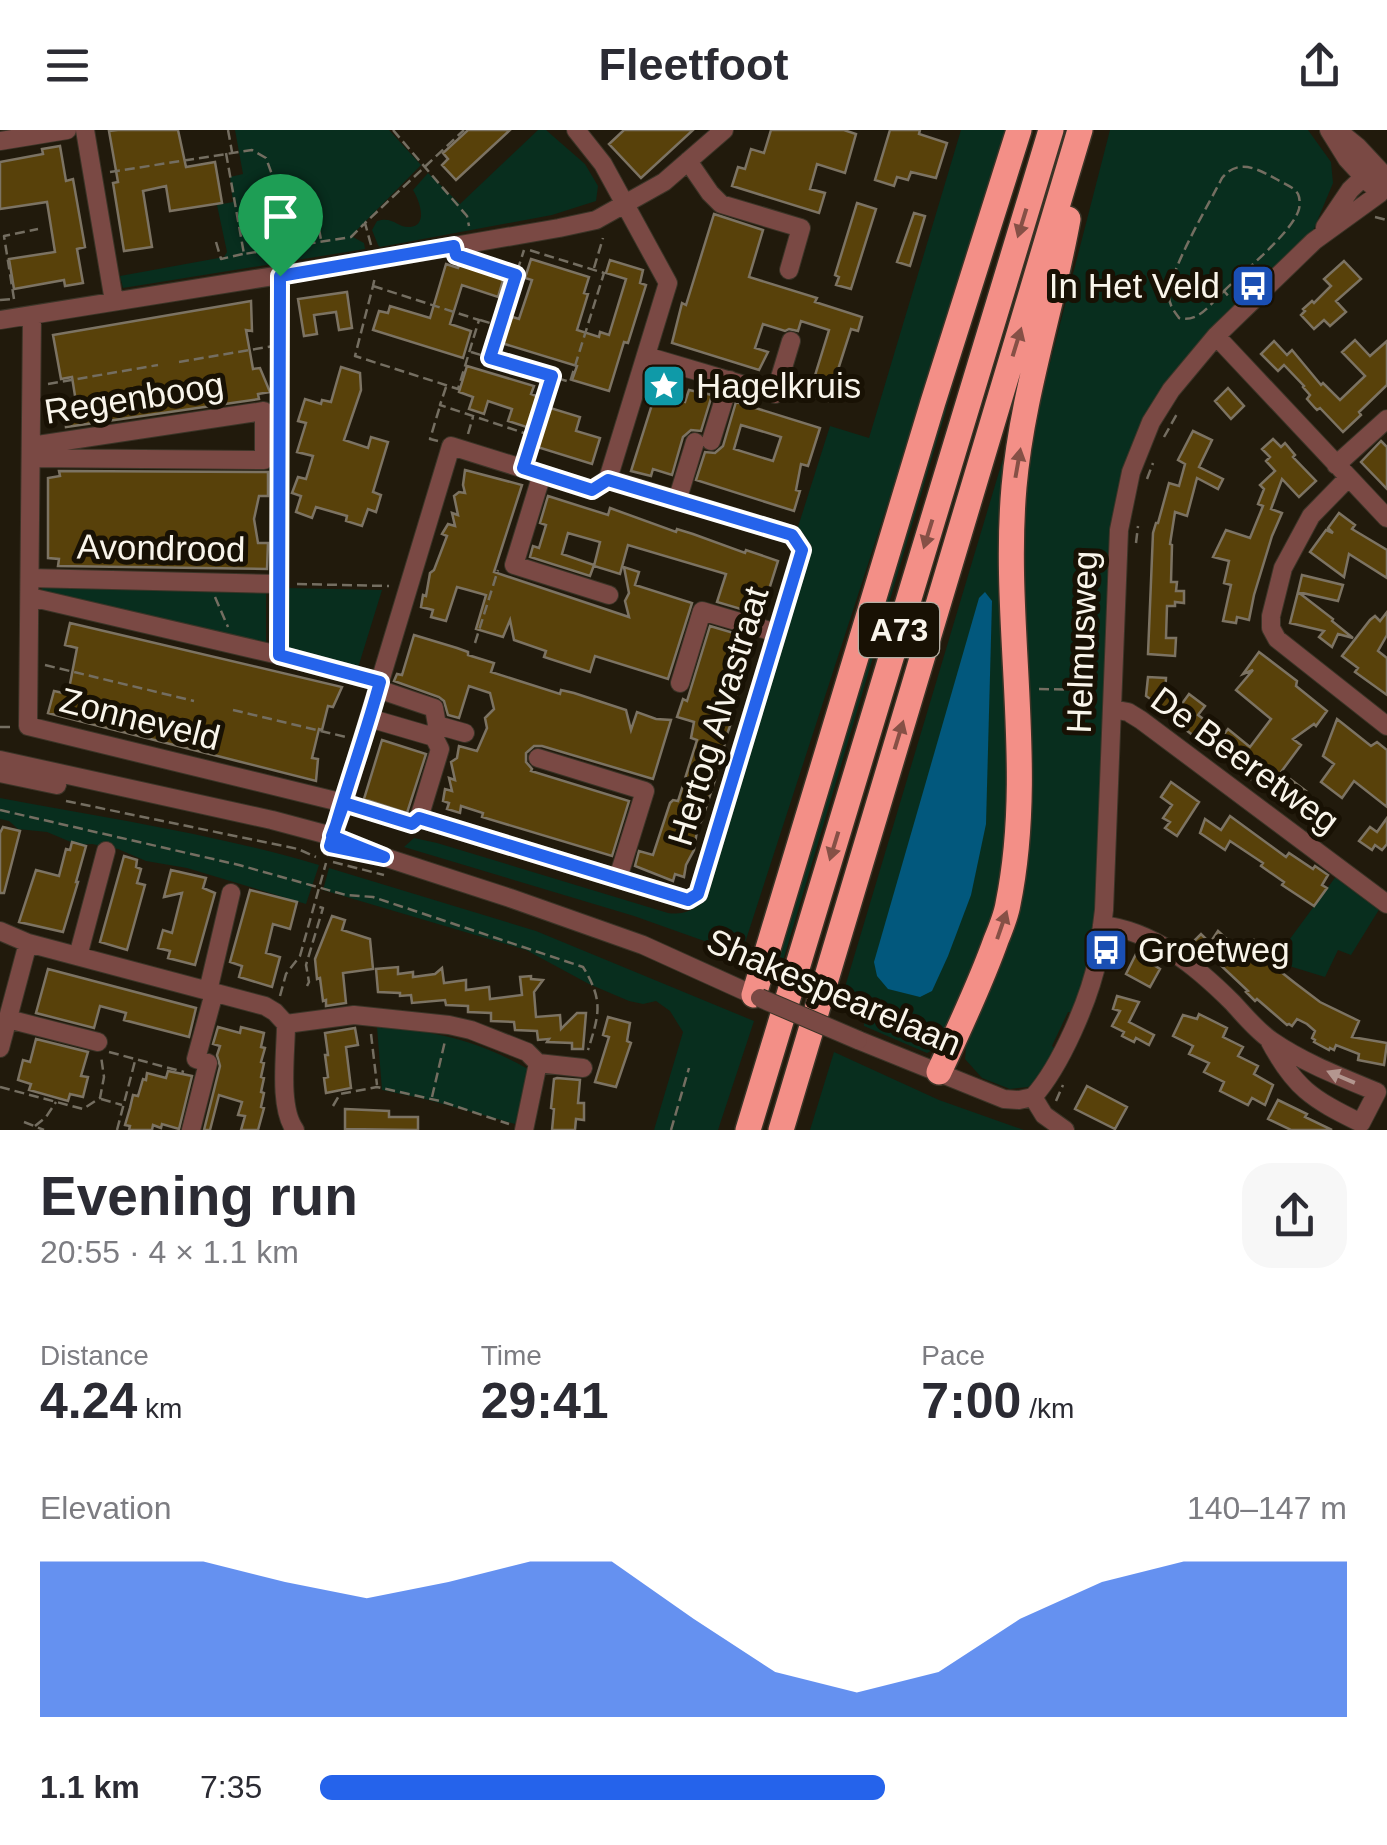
<!DOCTYPE html>
<html lang="en">
<head>
<meta charset="utf-8">
<style>
  :root { --surface:#fff; --page:#f7f7f7; --text:#2b2b33; --muted:#7c7c81; --accent:#2563eb }
  body { margin:0; font-family:Helvetica,sans-serif; background:var(--page); color:var(--text); height:100vh; display:flex; flex-direction:column; font-size:38px; white-space:nowrap }
  * { box-sizing:border-box; margin:0 }
  p { font-size:32px; color:var(--muted) }
  .icon { flex:none; width:55px; height:55px; fill:none; stroke:currentColor; stroke-width:2; stroke-linecap:round; stroke-linejoin:round }
  .map { position:relative; height:1000px; overflow:hidden }
  .sheet { display:flex; flex-direction:column; background:var(--surface); flex:1 }
  .sheet>* { flex:none }
  .pin { position:absolute; display:grid; place-items:center; width:85px; height:85px; color:#fff; margin:-102px -42px; border-radius:50% 50% 50% 0; rotate:-45deg; box-shadow:0 0 10px #0007 }
  .pin .icon { rotate:45deg }
  .round { display:grid; place-items:center; flex:none; width:105px; height:105px; border-radius:30px; background:var(--page) }
  .summary { display:flex; align-items:center; justify-content:space-between; height:170px; padding:0 40px }
  h1 { font-size:55px; font-weight:700; line-height:75px }
  .figures { display:grid; grid-template-columns:repeat(3,1fr); gap:15px; height:170px; padding:10px 40px }
  .figures div { display:grid; align-content:center }
  .figures b { font-size:50px; font-weight:700 }
  .figures small { font-size:28px; font-weight:400 }
  .figures p { font-size:28px }
  .chart { height:280px; padding:20px 40px }
  .chart p { display:flex; justify-content:space-between }
  .chart svg { width:100%; height:180px; margin-top:10px; fill:var(--accent); opacity:.7 }
  ul { padding:0 40px; list-style:none; font-size:32px }
  li { display:grid; grid-template-columns:160px 120px 1fr; align-items:center; height:75px }
  li i { height:25px; border-radius:12px; background:var(--accent) }
  header { display:flex; justify-content:space-between; align-items:center; height:130px; padding:0 40px; background:var(--surface); font-size:45px; font-weight:700 }
  .map>svg:first-child { display:block }
</style>
</head>
<body>
<header><svg class="icon" aria-label="menu" viewBox="0 0 24 24"><path d="M4 6h16M4 12h16M4 18h16"/></svg>Fleetfoot<svg class="icon" aria-label="share" viewBox="0 0 24 24"><path d="M12 15V3M7 8l5-5 5 5M5 13v7h14v-7"/></svg></header>
<div class="map">
<svg width="1387" height="1000" viewBox="0 0 1387 1000">
  <rect width="100%" height="100%" fill="#211a0c"/>
  <path fill="#082e1e" d="M235,0H389L421,35L351,106L364,113L365,119L123,158L120,146L224,127L227,122L217,75L233,72L230,47L243,44Z
    M538,0H546L585,34L598,56L596,71L552,85L380,117L378,115L372,100L377,91C394,86 397,98 410,97C429,95 419,70 413,60L428,43L460,74Z
    M961,0H1009L741,825L735,830L724,818L634,786L404,717L414,708L437,713L668,783C683,785 692,781 703,772L806,434L797,400L830,296L869,308Z
    M1110,0H1308L1331,32L1333,53L1313,101L1212,201L1126,339L1096,782L1089,829L1073,883L1068,882L1052,916L1056,920L1039,948L1028,957L1010,959L982,948L965,929L967,905L1019,782L1027,731L1031,656L1022,451L1025,365L1038,280Z
    M965,200L966,208L945,284L780,841L771,834Z
    M1020,283L1012,657L999,776L977,837L937,918L927,923L864,896V887L839,877L1002,332Z
    M42,455L266,459V519L42,464Z
    M286,458L382,460L357,541L286,524Z
    M0,668C107,688 214,704 319,735L306,774L187,738L146,731L118,719L92,714L78,715L47,702L18,699L9,691L0,689Z
    M329,738L536,801L754,891L718,1000H654L683,902L670,881L656,871L643,874L629,871L589,854L526,820L323,760Z
    M1337,745L1380,778L1351,825L1338,820L1325,847L1286,835L1284,817Z
    M377,897C433,900 479,911 528,939L529,943L515,994L425,969L382,960Z
    M834,922L939,970L1024,1000H810Z"/>
  <path fill="#02587d" d="M985,462L992,471L986,694L971,765L948,826L932,861L920,867L888,859L877,846L874,832L979,468Z"/>
  <path fill="#58410a" stroke="#7c7363" stroke-width="2.5" fill-rule="evenodd" d="M118,0H178L186,37L215,32L222,73L170,81L166,56L143,61L152,117L124,121L113,53L118,52L109,1Z
    M468,0H510L456,50L442,35L448,29L443,23Z
    M624,0H693L641,48L609,14Z
    M771,0H844L856,4L845,43L817,34L810,59L825,63L819,83L732,56L738,37L745,39L751,19L764,23Z
    M890,0H920L919,4L947,13L936,48L911,42L908,50L897,47L894,56L875,50Z
    M60,16L66,51L73,49L85,117L77,119L83,153L65,156L64,150L14,159L9,129L55,122L47,72L0,79V32L43,24L42,19Z
    M857,73L876,79L851,159L836,155L839,147L835,145Z
    M914,83L925,86L910,136L897,132Z
    M714,84L763,100L749,147L817,168L815,172L862,187L858,201L851,199L828,271L809,265L829,200L801,191L798,201L789,199L785,201L763,194L755,218L768,222L759,240L672,213L682,173L686,175Z
    M531,129L589,147L584,163L588,164L577,200L599,207L600,202L609,205L626,149L606,143L610,130L643,140L640,153L646,155L628,213L624,212L609,261L572,250L577,236L498,212L506,185L519,189L532,150L525,148Z
    M1344,131L1361,149L1336,171L1346,182L1330,196L1324,190L1314,199L1301,185L1305,181L1303,179L1312,171L1314,173L1331,156L1324,149Z
    M446,134L458,138L460,134L504,147L498,167L462,155L450,194L471,201L463,228L373,200L379,181L388,183L390,176L430,188Z
    M347,162L352,198L339,200L336,182L314,185L317,204L304,206L298,169Z
    M251,171L252,201L246,200L253,239L260,238L270,262L258,264L259,269L66,297L64,274L76,272L72,247L61,249L53,205Z
    M1355,210L1370,226L1387,211V255L1359,282L1361,285L1343,302L1320,278L1317,280L1315,278L1307,269L1310,265L1303,257L1304,256L1284,235L1278,241L1261,224L1274,211L1287,225L1292,220L1321,255L1323,253L1340,270L1365,246L1342,222Z
    M467,236L534,256L531,264L539,267L537,274L580,287L576,301L600,308L592,334L534,316L539,301L508,291L512,279L488,271L484,284L469,279L473,267L459,262Z
    M341,237L360,243L361,260L344,310L368,318L371,307L388,312L373,362L381,365L376,382L368,379L362,396L346,391L347,386L316,377L312,388L296,382L301,366L292,363L298,347L306,349L313,326L297,322L306,293L298,291L305,269L321,274L322,270L331,272Z
    M1228,258L1244,276L1231,289L1215,271Z
    M689,260L712,265L701,301L691,300L683,307L672,345L653,339L651,346L631,341L654,268L669,273L670,267L685,272Z
    M736,272L820,298L808,336L801,334L796,360L800,361L794,381L696,350L705,322L715,323L723,316ZM741,295L781,307L773,331L734,319Z
    M1193,301L1212,310L1199,337L1223,349L1218,359L1197,348L1187,386L1175,382L1170,414L1172,415L1171,452H1177L1176,461H1184V473L1175,472V476H1167L1166,508H1176L1175,526L1148,524L1153,403L1156,393H1158L1169,353L1179,356L1185,334L1178,330Z
    M1273,309L1281,317L1285,313L1295,325L1293,327L1316,351L1299,367L1282,349L1271,379L1282,383L1272,406L1254,465L1249,490L1237,487L1236,493L1223,491L1231,455L1224,453L1229,431L1213,427L1226,400L1250,408L1263,376L1258,374L1264,359L1260,355L1275,341L1266,331L1270,327L1262,319Z
    M1381,311L1387,317V359L1361,332Z
    M465,340L522,355L494,442L629,487L625,471L629,463L624,437L639,442L635,455L692,473L668,549L595,526L590,542L544,527L546,521L514,510L510,490L503,507L476,499L486,465L468,460L457,457L446,491L431,487L433,480L421,477L423,465L426,466L430,443L434,440L447,406L442,404L448,394L455,396L452,383L458,385L454,366L459,362L465,363L463,355Z
    M59,341L268,342V366H259L254,389L258,413H268L267,439L58,436L59,429L48,428V348L60,346Z
    M548,366L608,385L610,378L676,402L677,399L693,404L745,423L746,420L778,431L761,485L717,472L726,444L628,415L620,444L594,436L600,412L568,403L562,424L594,435L590,446L530,427L533,416L539,418L546,395L540,393Z
    M1339,383L1355,395L1352,399L1387,420V448L1349,424L1344,447L1310,422L1326,400L1333,403L1328,398Z
    M1302,445L1343,455L1338,471L1298,462Z
    M1298,462L1333,489L1332,491L1353,508L1338,504L1332,517L1319,507L1324,501L1290,493Z
    M1387,482V505L1378,521L1387,528V565L1355,542L1358,538L1342,526L1370,490L1375,486L1380,491Z
    M70,493L342,557L333,577L328,576L322,600L319,599L312,628L318,629L316,651L48,583L54,561L68,564L77,518L65,515Z
    M710,496L754,509L731,584L734,585L726,607L721,632L719,631L715,650L702,690L695,700L697,701L694,720L686,735L684,747L675,744L673,751L635,736L639,721L653,725L670,673L673,670L678,671L697,610L691,608L694,592L677,587L683,569L687,571Z
    M414,505L457,518L468,522V525L494,533L491,542L560,564L561,560L574,563L626,580L631,600L637,582L656,589L671,590L653,649L542,616H534L526,623V632L532,639L531,641L629,671L612,726L482,687L483,683L461,676L460,683L447,679L449,673L443,671L445,659L452,661L449,648L455,650L451,632L457,628L459,616L477,621L487,598L485,588L494,579L490,563L469,556L459,588L448,585L444,571L439,567L394,551L397,544L402,545Z
    M1259,522L1297,551L1296,556L1327,581L1316,596L1314,594L1293,609L1301,615L1281,642L1306,661L1296,675L1256,644L1252,650L1200,607L1198,609L1178,594L1181,590L1146,566L1148,547L1166,548L1165,564L1181,575L1189,564L1205,576L1198,585L1224,604L1228,599L1250,617L1271,589L1236,560L1253,540L1243,544Z
    M1337,589L1371,616L1377,612L1387,620V677L1354,651L1342,668L1321,652L1334,634L1323,626Z
    M382,610L426,624L407,683L364,669Z
    M1171,652L1199,672L1177,706L1165,698L1170,692L1163,688L1172,675L1161,667Z
    M1230,686L1286,727L1289,723L1313,739L1315,736L1328,745L1322,755L1327,758L1314,776L1282,755L1284,752L1261,736L1263,733L1230,711L1225,720L1200,703L1205,689L1221,700Z
    M1387,688V714L1382,720L1375,715L1372,720L1359,711L1370,697L1377,702Z
    M3,697L20,701L4,763H0V703Z
    M72,712L86,716L76,752H78L63,802L19,792L36,740L59,746L66,719L70,720Z
    M124,726L137,730L136,737L141,739L137,753L145,755L127,820L100,812Z
    M171,740L206,748L203,758L215,763L195,835L168,828L170,821L158,818L163,800L172,803L182,763L164,767Z
    M250,760L297,772L290,799L273,794L266,823L280,827L272,857L239,847L242,836L230,832Z
    M332,786L345,790L342,800L370,809L373,839L343,843L346,873L326,876V870L323,871L320,848L317,849L315,829Z
    M1218,801L1242,823L1254,810L1272,825L1270,827L1278,835L1276,838L1295,853L1320,872L1359,891L1352,907L1387,913L1384,935L1358,930L1359,924L1336,915L1334,920L1330,918L1329,920L1314,912L1315,910L1312,908L1315,901L1307,894L1297,889L1292,896L1289,894L1287,895L1257,869L1255,871L1246,862L1248,861L1211,826L1207,831L1190,815L1201,804L1210,813Z
    M1136,824L1160,839L1150,857L1126,844Z
    M398,837V844L413,842V847L435,844L442,838L444,853L466,850V860L489,857L490,869L522,865L520,847L531,846V849L543,850L534,862L536,887L560,885L561,899L577,883H586L583,919H572V913L547,912L549,909L538,910L537,901L515,900L514,892L491,891V883L468,882V876L446,875L445,870L412,873L411,865L400,866V863L378,862L376,839Z
    M48,839L196,878L189,907L124,890L126,883L100,876L94,898L36,883Z
    M1117,866L1139,872L1129,892L1154,905L1149,915L1136,908L1134,912L1122,906L1124,902L1112,896L1120,881L1113,879Z
    M1199,884L1227,898L1223,907L1243,917L1238,926L1258,936L1254,944L1273,955L1265,975L1252,968L1248,975L1220,961L1224,952L1204,942L1209,933L1189,924L1193,916L1173,906L1183,885L1197,889Z
    M608,887L630,893L627,911L631,913L616,957L595,952L609,907L603,905Z
    M218,897L240,903L241,897L264,903L261,917L265,918L261,932L264,933L261,947L264,948L261,962L264,963L261,977L264,978L258,1000H241L245,986L238,985L242,972L219,965L210,1000H204L220,936L217,925L220,916L213,914Z
    M355,898L358,915L346,917L351,958L326,963L324,948L328,947L325,925H328L325,903Z
    M36,909L88,922L81,946L88,947L83,967L70,964L68,971L29,960L31,954L18,950L23,930L30,932Z
    M168,941L192,946L179,999L162,994L161,998L153,995L152,1000H129L130,996L125,995L130,978L133,965L138,966L143,949L146,950L147,943L166,948Z
    M557,948L580,950L578,973H584V990L576,989L575,1000H552L554,979L551,978L554,949Z
    M1087,956L1127,977L1115,999L1075,979Z
    M1278,970L1307,984L1305,987L1332,1000H1291L1268,989Z
    M345,979L389,981V987H418V1000L345,999Z"/>
  <g fill="none" stroke-linecap="round" stroke-linejoin="round">
    <defs>
      <path id="minor" d="M85,0L114,171
        M576,0L603,34L668,153L608,349
        M1329,0L1347,29L1370,54
        M1337,0L1358,17L1384,45
        M0,11L67,0
        M688,31L710,63L721,74L801,98L789,140
        M1325,97L1350,60L1375,36
        M32,185L28,596L344,673
        M0,190L374,130L559,98L596,90L664,52L724,0
        M1216,206L1387,388
        M646,226L775,264L791,211
        M711,311L730,250
        M31,328L264,330V281L31,316
        M1336,335L1387,289
        M542,344L514,435L609,465
        M1348,348L1311,386L1283,438L1271,486V498L1277,509L1387,596
        M677,371L695,312
        M30,448L279,454V525
        M30,467L279,525L380,552
        M680,553L702,481L777,503
        M378,559L434,578L437,595L434,607
        M1112,579L1128,582L1141,590L1387,774
        M437,595L465,603
        M538,628L645,661L618,748
        M0,630L272,690L332,706L384,727L510,768L643,815L760,868
        M0,643L57,655
        M330,717L451,316L592,360L608,349L792,405L802,419L698,764L688,770L419,688L440,619L434,607L369,588
        M1102,795C1154,801 1197,837 1233,873C1245,886 1257,901 1272,911C1304,933 1341,947 1377,962L1361,993C1312,969 1294,958 1268,908
        M0,801L28,813L0,918
        M28,813L265,876L275,882L286,894C286,923 278,977 295,1000
        M78,826L106,721
        M208,861L231,763
        M8,889L98,912
        M286,894L354,885L449,895L471,900L527,922L538,933L524,1000
        M858,910L1004,969L1019,970L1033,967
        M538,933L583,938
        M1033,967C1061,936 1090,868 1098,827C1100,812 1102,796 1104,780L1119,400L1131,342L1151,292L1171,260L1216,206L1314,111L1379,64L1387,55
        M1033,967L1044,985L1065,1000
        M191,1000L208,933L196,929L214,863"/>
      <path id="highway" d="M754,865L933,272L1019,0
        M939,942C959,899 980,855 996,810C1001,798 1006,786 1008,774C1036,637 1002,495 1014,357C1022,266 1052,178 1068,89
        M748,1000L1051,0
        M781,1000L1080,0"/>
    </defs>
    <use href="#minor" stroke="#3b3427" stroke-width="20"/>
    <use href="#highway" stroke="#3b3427" stroke-width="28"/>
    <path stroke="#746e61" stroke-width="2.5" stroke-dasharray="10 5" stroke-linecap="butt" d="M228,0L232,22
      M393,0L467,86L469,96
      M226,23L244,124L351,107L364,94
      M110,42L252,20L266,28L279,64
      M1375,87L1387,90
      M319,99L321,110
      M216,112L221,129L243,124
      M371,115L365,93L464,0
      M470,130L515,144
      M594,138L603,108
      M373,156L479,190L458,259L355,226L373,156L375,147
      M1224,161C1242,143 1293,102 1299,79C1300,74 1300,68 1298,64C1294,57 1284,54 1278,50C1259,40 1239,27 1222,48C1209,74 1169,141 1169,166C1169,175 1174,181 1179,188C1199,193 1210,174 1224,161L1231,169
      M280,162V274
      M14,169L4,106L38,99
      M0,170L13,169
      M480,190L500,196
      M471,222L570,252L604,143L529,120
      M490,227L524,120
      M179,232L279,215
      M48,254L158,235
      M446,257L440,275L533,306
      M468,304L473,287
      M1164,307L1177,284
      M438,311L430,309L440,276
      M528,321L551,248
      M1147,349L1153,333
      M1136,413L1138,396
      M279,439L280,337
      M297,454L389,456
      M215,467L228,497
      M475,513L498,440
      M45,535L194,571
      M1039,559L1096,560
      M233,580L346,607
      M0,597H12
      M66,671L298,719L316,727
      M359,678L404,692
      M0,680L239,735L346,765L373,767L583,837C604,871 599,885 588,920
      M333,732L384,745
      M307,856L309,852L306,835L323,778L316,776
      M280,866L286,844L300,826L326,733
      M371,904L377,955
      M109,922L184,942
      M0,957L83,979L100,968L104,947L101,926
      M432,967L445,911
      M101,969L122,975
      M1056,971L1063,955
      M333,976L340,964L377,957L440,971L509,994
      M24,992L44,1000
      M35,996L46,987L56,972
      M117,1000L135,931
      M671,1000L689,938"/>
    <use href="#minor" stroke="#7a4944" stroke-width="18"/>
    <use href="#highway" stroke="#f38f87" stroke-width="25"/>
    <defs>
      <path id="minor-bridge" d="M760,868L858,910"/>
    </defs>
    <use href="#minor-bridge" stroke="#3b3427" stroke-width="20" stroke-linecap="butt"/>
    <use href="#minor-bridge" stroke="#7a4944" stroke-width="18"/>
  </g>
  <defs><path id="oneway-solid" d="M-6-.8H1V-3.2L6.5 0L1 3.2V.8H-6Z" transform="scale(2.5)"/></defs>
  <g fill="#865046">
    <use href="#oneway-solid" transform="translate(1022 93) rotate(107)"/>
    <use href="#oneway-solid" transform="translate(1017 212) rotate(-73)"/>
    <use href="#oneway-solid" transform="translate(1018 333) rotate(-80)"/>
    <use href="#oneway-solid" transform="translate(928 404) rotate(107)"/>
    <use href="#oneway-solid" transform="translate(899 605) rotate(-73)"/>
    <use href="#oneway-solid" transform="translate(834 716) rotate(107)"/>
    <use href="#oneway-solid" transform="translate(1002 795) rotate(-71)"/>
  </g>
  <use fill="#b3968f" href="#oneway-solid" transform="translate(1341 947) rotate(-157)"/>
  <g fill="none" stroke-linecap="round" stroke-linejoin="round">
    <defs>
      <path id="route" d="M280,146L279,525L380,552C365,607 345,661 330,716L384,727L332,706L344,673L412,694L419,688L688,770L698,764L802,420L792,405L608,350L592,360L523,338L552,246L490,228L516,145L456,125L454,116L280,146"/>
    </defs>
    <use href="#route" stroke="#fff" stroke-width="20"/>
    <use href="#route" stroke="#2563eb" stroke-width="12"/>
  </g>
  <defs>
    <symbol id="bus-square" viewBox="-11 -11 22 22"><rect x="-9" y="-9" width="18" height="18" rx="4" fill="#1a4fb4" stroke="#181104"/><path d="M-5-6H5V4H4V6H2V4H-2V6H-4V4H-5ZM-3.5-4V0h7V-4ZM-3.5 1.2v1.5H-2V1.2ZM2 1.2v1.5H3.5V1.2Z" fill="#fff"/></symbol>
    <symbol id="sight-square" viewBox="-11 -11 22 22"><rect x="-9" y="-9" width="18" height="18" rx="4" fill="#0f9aa8" stroke="#181104"/><path d="M0-6L1.8-2.2L6-1.7L2.9 1.2L3.7 5.4L0 3.3L-3.7 5.4L-2.9 1.2L-6-1.7L-1.8-2.2Z" fill="#fff"/></symbol>
  </defs>
  <g fill-rule="evenodd">
    <use href="#bus-square" x="1228" y="131" width="50" height="50"/>
    <use href="#sight-square" x="639" y="231" width="50" height="50"/>
    <use href="#bus-square" x="1081" y="795" width="50" height="50"/>
  </g>
  <g text-anchor="middle" stroke-width="10" stroke-linejoin="round" paint-order="stroke">
    <rect fill="#181104" stroke="#b6b1a6" stroke-width="2.5" x="859" y="473" width="80" height="54" rx="8"/>
    <g font-size="32" font-weight="bold" fill="#f9f5eb">
      <text x="899" y="511">A73</text>
    </g>
    <g font-size="35" fill="#f9f5eb" stroke="#181104" text-anchor="start">
      <text x="1220" y="168" text-anchor="end">In Het Veld</text>
      <text x="696" y="268">Hagelkruis</text>
      <text x="1138" y="832">Groetweg</text>
    </g>
    <g font-size="35" fill="#f9f5eb" stroke="#181104">
      <text transform="translate(134 268) rotate(-9)" y="12">Regenboog</text>
      <text transform="translate(161 418) rotate(1)" y="12">Avondrood</text>
      <text transform="translate(1082 512) rotate(-88)" y="12">Helmusweg</text>
      <text transform="translate(718 586) rotate(-73)" y="12">Hertog Alvastraat</text>
      <text transform="translate(140 589) rotate(14)" y="12">Zonneveld</text>
      <text transform="translate(1245 630) rotate(36)" y="12">De Beeretweg</text>
      <text transform="translate(834 862) rotate(23)" y="12">Shakespearelaan</text>
    </g>
  </g>
</svg>
<div class="pin" style="left:280px;top:146px;background:#1e9e55"><svg class="icon" aria-label="arrive" viewBox="0 0 24 24"><path d="M6 21V4h12l-3 4 3 4H6"/></svg></div>
</div>
<section class="sheet">
<div class="summary"><div><h1>Evening run</h1><p>20:55 · 4 × 1.1 km</p></div><a class="round"><svg class="icon" aria-label="share" viewBox="0 0 24 24"><path d="M12 15V3M7 8l5-5 5 5M5 13v7h14v-7"/></svg></a></div>
<div class="figures">
<div><p>Distance</p><b>4.24<small> km</small></b></div>
<div><p>Time</p><b>29:41</b></div>
<div><p>Pace</p><b>7:00<small> /km</small></b></div>
</div>
<div class="chart"><p><span>Elevation</span>140–147 m</p>
<svg viewBox="0 0 160 44" preserveAspectRatio="none"><path d="M0 44V6L10 6L20 6L30 11L40 15L50 11L60 6L70 6L80 20L90 33L100 38L110 33L120 20L130 11L140 6L150 6L160 6V44z"/></svg>
</div>
<ul>
<li><b>1.1 km</b>7:35<i style="width:55%"></i></li>
</ul>
</section>
</body>
</html>
